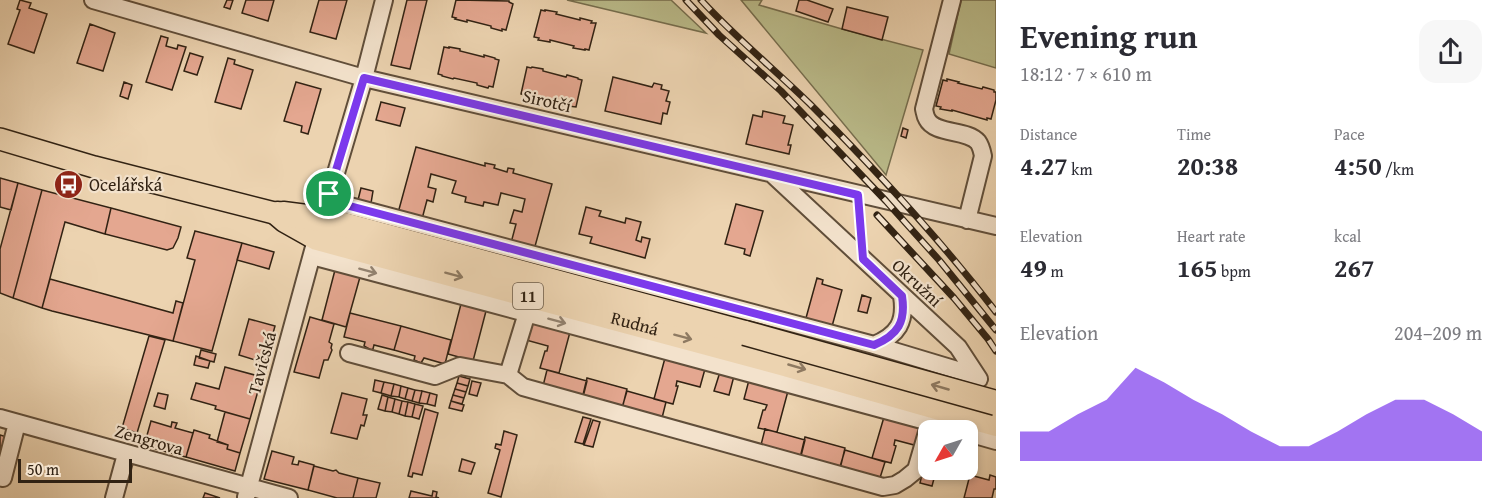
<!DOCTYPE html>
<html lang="en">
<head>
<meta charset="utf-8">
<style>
  :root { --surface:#fff; --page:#f7f7f7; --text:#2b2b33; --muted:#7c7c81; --accent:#7c3aed }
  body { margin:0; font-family:"Gentium Book Plus",serif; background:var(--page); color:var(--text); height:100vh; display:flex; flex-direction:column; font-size:22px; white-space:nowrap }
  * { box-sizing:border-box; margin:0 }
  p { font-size:20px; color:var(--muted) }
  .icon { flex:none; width:33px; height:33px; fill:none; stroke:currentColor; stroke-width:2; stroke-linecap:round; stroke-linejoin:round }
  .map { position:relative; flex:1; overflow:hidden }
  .drawer { display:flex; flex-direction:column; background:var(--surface); width:510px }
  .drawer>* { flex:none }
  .needle { width:39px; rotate:231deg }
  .controls { position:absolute; left:918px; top:420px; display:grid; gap:12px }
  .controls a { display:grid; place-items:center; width:60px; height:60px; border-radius:12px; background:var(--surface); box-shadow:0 3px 9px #0003; font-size:30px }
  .scale { position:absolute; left:18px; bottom:15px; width:114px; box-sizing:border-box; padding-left:6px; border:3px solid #312213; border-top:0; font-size:16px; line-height:21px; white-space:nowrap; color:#312213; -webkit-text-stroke:4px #f3e2cc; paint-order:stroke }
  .pin { position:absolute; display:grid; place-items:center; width:51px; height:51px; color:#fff; margin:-26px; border:3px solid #fff; border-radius:50%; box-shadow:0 2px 6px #0007 }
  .round { display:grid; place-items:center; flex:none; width:63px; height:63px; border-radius:18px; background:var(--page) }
  .summary { display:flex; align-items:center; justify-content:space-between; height:102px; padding:0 24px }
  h1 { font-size:33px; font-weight:800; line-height:45px }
  .figures { display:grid; grid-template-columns:repeat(3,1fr); gap:9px; height:102px; padding:6px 24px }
  .figures div { display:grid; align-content:center }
  .figures b { font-size:26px; font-weight:800 }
  .figures small { font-size:16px; font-weight:400 }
  .figures p { font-size:16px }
  .chart { height:168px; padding:12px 24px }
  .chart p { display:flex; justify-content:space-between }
  .chart svg { width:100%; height:108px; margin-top:6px; fill:var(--accent); opacity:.7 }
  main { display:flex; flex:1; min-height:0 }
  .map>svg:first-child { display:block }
</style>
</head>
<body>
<main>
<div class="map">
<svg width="996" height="498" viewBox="0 0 996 498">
  <rect width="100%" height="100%" fill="#ecd3b0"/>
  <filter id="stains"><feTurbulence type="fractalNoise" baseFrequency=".00333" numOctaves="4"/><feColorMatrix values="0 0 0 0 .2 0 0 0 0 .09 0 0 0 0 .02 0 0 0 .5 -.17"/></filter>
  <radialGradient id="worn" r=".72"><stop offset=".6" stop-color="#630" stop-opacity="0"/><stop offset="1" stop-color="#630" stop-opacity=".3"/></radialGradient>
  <path fill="#babb8a" stroke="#766e4e" stroke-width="1.5" d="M567,0H671L706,33Z
    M741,0H762L759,5L842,29L923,50L886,175Z
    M961,0H996V68L949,54Z"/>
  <path fill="#e4a790" stroke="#312213" stroke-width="1.5" d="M20,0L31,3L29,8L47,14L34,53L8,44L20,10L17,9Z
    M227,0H233L230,9L224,7Z
    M246,0H274L268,21L242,13Z
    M319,0H347L336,39L310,32Z
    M407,0H427L410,69L391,65Z
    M456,0L509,1V2L513,4L506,30L502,29V31L491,28V26L467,20V22L455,19L456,18L452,17Z
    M799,0H807L833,9L828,22L796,11Z
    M847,7L888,17L882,40L842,29Z
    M541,10L545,11V10L557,12L556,14L580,20V18L592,21L591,23H596L589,50L585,49V50L573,48L574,46L550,40V42L538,40L539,38L534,37Z
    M90,24L115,33L103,71L77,63Z
    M161,36L168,38L166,46L177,49L178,45L186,47L172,90L146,82Z
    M444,47L449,48V47L460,49V51L484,57V55L495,58V59L499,60L493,87L489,86L488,88L477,85V83L454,78L453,79L442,76V75L438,74Z
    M190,53L203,57L197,75L184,71Z
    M228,58L235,60L234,64L253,70L241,109L215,102Z
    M527,67L531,68L532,67L543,69V71L566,77L567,75L578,78V79L582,80L576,107L560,105V103L536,97V99L525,96V95L521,94Z
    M613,77L652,87L654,83L662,85L661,89L669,91L666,101L670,102L667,114L663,113L661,124L605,111Z
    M947,79L959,82L958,83L982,89L983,87L994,90V92H996V100L991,119L987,118V120L952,110V111L940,109L941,107L936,106L943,80L947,81Z
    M124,82L132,85L128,99L120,96Z
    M296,82L321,89L308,134L301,132L302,126L284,121Z
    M381,102L405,108L400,126L376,120Z
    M763,111L785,116L783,123L793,125L788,145H791L789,154L746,144L753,115L762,117Z
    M903,128L908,130L906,138L901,136Z
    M416,147L485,166V163L495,165L494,168L507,172L508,168L514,169L513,173L552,184L534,250L511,243L516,224L510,223L514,210L522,212L525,199L501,193L498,205L484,202L483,206L465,202L466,197L452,193L456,181L431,174L428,187L436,189L433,202L427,200L422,219L398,213Z
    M0,178L18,183L11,210L0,207Z
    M18,183L42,190L13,298L0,293V249Z
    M361,188L373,191L371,203L358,200Z
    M42,190L111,208L105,234L65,222L42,308L13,298Z
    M736,204L763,211L750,256L744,254L745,249L725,244Z
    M586,207L601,211L599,216L625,223L626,218L641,222L636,240L641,242L642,237L650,239L645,258L590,243L592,237L579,234Z
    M111,208L181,227L178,238L173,248L167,250L105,234Z
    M195,231L242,243L212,351L173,341L195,260L187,258Z
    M242,243L274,252L269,269L237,260Z
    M335,270L359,275L360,277L346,327L322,320Z
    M817,278L823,280L822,284L842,290L831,330L797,319L798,316L806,318Z
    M50,279L173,313L176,301L183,303L173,341L52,311L42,308Z
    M862,295L871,298L867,313L858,311Z
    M461,304L485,309L486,311L473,361L448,354Z
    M350,313L401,326L394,350L374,345L373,349L371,350L364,346L365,342L344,337Z
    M310,317L334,324L329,342L332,344L331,348L332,350L328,360H324L319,378L294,372Z
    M249,319L275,326L265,363L239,355Z
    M531,322L570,332L559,373L540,368L545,351H547L548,346L526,340Z
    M401,326L451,340L445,364L424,358L421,363L414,360L415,356L394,350Z
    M149,336L165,340L137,433L122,428Z
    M201,350L216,354L214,362L199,358Z
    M196,356L210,361L208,368L194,365Z
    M665,358L705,369L700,387L677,381L676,386H678L673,404L654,399Z
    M225,367L262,377L250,419L215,409L216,406L191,399L196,383L219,389Z
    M547,370L587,381L582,401L542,390Z
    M720,372L734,376L729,395L714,391Z
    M459,376L470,379L468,386L457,383Z
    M587,378L627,389L622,409L582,399Z
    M375,380L384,382L381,393L373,391Z
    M749,380L788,391L777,432L758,428L763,410H765L767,405L744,399Z
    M472,381L481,383L477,396L469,394Z
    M384,382L394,384L391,396L381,393Z
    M457,383L468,386L466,392L455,389Z
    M394,384L401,386L399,397L391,396Z
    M401,386L408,388L405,399L399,397Z
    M408,388L415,390L412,401L405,399Z
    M455,389L466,392L464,398L453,395Z
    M415,390L422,391L419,403L412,401Z
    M422,391L430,393L427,404L419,403Z
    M627,391L666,402L661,422L621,411Z
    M158,393L168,395L165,409L154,406Z
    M342,393L367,399L363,415H367L364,426L361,425L357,439L331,433Z
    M430,393L437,395L435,406L427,404Z
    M382,395L388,397L385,411L378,409Z
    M453,395L464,398L462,404L451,401Z
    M388,397L395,399L392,412L385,411Z
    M395,399L402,401L399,414L392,412Z
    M402,401L408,402L405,416L399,414Z
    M451,401L464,405L462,411L449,408Z
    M408,402L415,404L412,417L405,416Z
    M415,404L423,406L419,419L412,417Z
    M425,409L438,413L422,475L413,473L412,477L408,476Z
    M225,412L250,419L240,453L227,449L228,445L217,442Z
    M583,417L591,419L583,444L575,442Z
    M884,417L923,427L918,446L895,440L894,445L896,446L891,463L872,458Z
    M593,420L600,422L593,447L584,445Z
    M151,421L171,427L172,422L177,423L175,428L193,433L186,457L144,446Z
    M765,429L805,440L800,460L760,449Z
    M194,430L210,435L209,438L228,445L227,449L240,453L235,471L186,457Z
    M504,431L517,435L501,497L488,493L500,450L495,448L496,444L501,445Z
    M0,435L10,438L0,462Z
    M805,437L845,448L840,469L800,458Z
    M845,450L885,462L879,481L839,470Z
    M272,451L294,457L292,464L298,465L299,461L314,465L308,490L264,479Z
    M462,459L475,463L471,474L459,471Z
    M314,466L333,471L336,470L339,473L358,478L353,498H337L308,490Z
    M924,466L928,467V470H933L932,474L935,475L932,486L920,483Z
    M970,475L989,480L990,475L996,477V489H994L992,498H964Z
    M358,478L380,483L376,498H353Z
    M411,491L432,496L433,491L437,492L436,497L439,498H409Z
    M205,493L220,498H203Z"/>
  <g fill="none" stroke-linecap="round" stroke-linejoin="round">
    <defs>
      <path id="minor" d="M93,0L364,78L996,226
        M952,0L924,109C925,113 925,116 927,119C935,135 967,129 978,142C981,146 982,151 983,156L967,220
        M772,174L958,347L979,379
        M327,200L874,345L977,376
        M325,210L364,78L384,0
        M312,256L489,303L959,430
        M874,345C898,335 906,322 902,296
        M349,353L435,376L460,366L508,375L527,313
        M508,375L523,387L883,487L895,485L905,479L916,470L930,422
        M0,418L289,498
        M968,433L996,441
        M3,478L17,423
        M246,497L314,247
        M114,498L126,454"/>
      <path id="major" d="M0,139L94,167L278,214"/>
      <g id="highway">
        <path id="s1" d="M278,214L285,220L317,238L781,363L996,424"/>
        <path d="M283,214L322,219L745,333"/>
      </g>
    </defs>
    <use href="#minor" stroke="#604e3a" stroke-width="20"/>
    <use href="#major" stroke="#312213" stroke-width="24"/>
    <use href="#highway" stroke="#312213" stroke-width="27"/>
    <path stroke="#312213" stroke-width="3" stroke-dasharray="1.5 3" stroke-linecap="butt" d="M859,210L861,236"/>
    <use href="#minor" stroke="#f3e2cc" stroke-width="16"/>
    <use href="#major" stroke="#ecd3b0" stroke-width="21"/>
    <use href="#highway" stroke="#ecd3b0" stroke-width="24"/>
    <defs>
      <path id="rail" d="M686,0L719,35L781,91L886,201L939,260L996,330
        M701,0C735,37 774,69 810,104C876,170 939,238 996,312
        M877,215L954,298L988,339L996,351"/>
    </defs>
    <use href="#rail" stroke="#312213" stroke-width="7"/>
    <use href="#rail" stroke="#f3e2cc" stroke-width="4.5" stroke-dasharray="14" stroke-linecap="butt"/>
    <defs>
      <path id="highway-bridge" d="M745,333L996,403"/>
    </defs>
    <use href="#highway-bridge" stroke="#312213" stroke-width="27" stroke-linecap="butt"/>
    <use href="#highway-bridge" stroke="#ecd3b0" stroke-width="24"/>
  </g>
  <defs><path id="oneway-shaft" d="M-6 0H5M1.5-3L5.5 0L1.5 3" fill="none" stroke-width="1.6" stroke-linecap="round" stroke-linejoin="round" transform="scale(1.5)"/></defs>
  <g stroke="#928270">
    <use href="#oneway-shaft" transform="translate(368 271) rotate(15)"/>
    <use href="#oneway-shaft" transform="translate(557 321) rotate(15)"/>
  </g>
  <g stroke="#8e7a62">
    <use href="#oneway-shaft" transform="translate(454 275) rotate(15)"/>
    <use href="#oneway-shaft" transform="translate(683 337) rotate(15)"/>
    <use href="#oneway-shaft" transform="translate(797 367) rotate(16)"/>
    <use href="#oneway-shaft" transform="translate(940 387) rotate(-164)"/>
  </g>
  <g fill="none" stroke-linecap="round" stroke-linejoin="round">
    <defs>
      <path id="route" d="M364,78L858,195L863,259L902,296C906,322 898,335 874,345L327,200Z"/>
    </defs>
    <use href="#route" stroke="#fff" stroke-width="12"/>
    <use href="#route" stroke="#7c3aed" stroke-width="8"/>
  </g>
  <defs>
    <symbol id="bus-disc" viewBox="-11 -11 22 22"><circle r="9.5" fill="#8f2418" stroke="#f3e2cc"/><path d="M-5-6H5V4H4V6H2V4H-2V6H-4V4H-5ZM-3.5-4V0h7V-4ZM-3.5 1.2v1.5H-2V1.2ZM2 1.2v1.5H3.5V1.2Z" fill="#fff"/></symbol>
  </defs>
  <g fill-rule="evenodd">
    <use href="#bus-disc" x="52" y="168" width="33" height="33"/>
  </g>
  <g text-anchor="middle" stroke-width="4.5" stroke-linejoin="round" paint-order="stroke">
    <rect fill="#f3e2cc" stroke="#6b5c4a" stroke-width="1.5" x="513" y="283" width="30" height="26" rx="4.5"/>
    <g font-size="16" font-weight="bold" fill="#312213">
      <text x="528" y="302">11</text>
    </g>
    <g font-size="18" fill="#312213" stroke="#f3e2cc">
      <text transform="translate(547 101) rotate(13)" y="6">Sirotčí</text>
      <text transform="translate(917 283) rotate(43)" y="6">Okružní</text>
      <text dy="6" stroke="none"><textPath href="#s1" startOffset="375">Rudná</textPath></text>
      <text transform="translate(262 363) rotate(-75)" y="6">Tavičská</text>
      <text transform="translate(149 440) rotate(16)" y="6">Zengrova</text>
    </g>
    <g font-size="18" fill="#312213" stroke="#f3e2cc" text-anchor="start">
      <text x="89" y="191">Ocelářská</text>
    </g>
  </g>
  <rect width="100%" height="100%" filter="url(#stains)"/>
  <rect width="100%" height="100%" fill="url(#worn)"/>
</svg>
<div class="controls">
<a><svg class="needle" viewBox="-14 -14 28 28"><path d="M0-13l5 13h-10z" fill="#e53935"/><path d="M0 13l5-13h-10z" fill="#7c7c81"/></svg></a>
</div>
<div class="scale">50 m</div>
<div class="pin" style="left:329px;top:194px;background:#1e9e55"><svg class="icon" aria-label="arrive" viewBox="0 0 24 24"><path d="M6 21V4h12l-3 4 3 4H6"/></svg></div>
</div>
<section class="drawer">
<div class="summary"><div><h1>Evening run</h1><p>18:12 · 7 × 610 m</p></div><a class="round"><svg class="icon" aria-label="share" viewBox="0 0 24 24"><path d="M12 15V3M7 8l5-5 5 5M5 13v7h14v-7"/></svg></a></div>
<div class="figures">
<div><p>Distance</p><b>4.27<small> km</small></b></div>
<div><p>Time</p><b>20:38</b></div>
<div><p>Pace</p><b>4:50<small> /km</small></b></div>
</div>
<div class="figures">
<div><p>Elevation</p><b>49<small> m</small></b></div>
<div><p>Heart rate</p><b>165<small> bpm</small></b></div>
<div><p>kcal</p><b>267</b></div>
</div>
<div class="chart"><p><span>Elevation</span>204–209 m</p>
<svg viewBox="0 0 160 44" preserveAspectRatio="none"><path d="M0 44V32L10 32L20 25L30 19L40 6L50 12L60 19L70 25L80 32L90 38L100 38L110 32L120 25L130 19L140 19L150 25L160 32V44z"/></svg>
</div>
</section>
</main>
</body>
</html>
